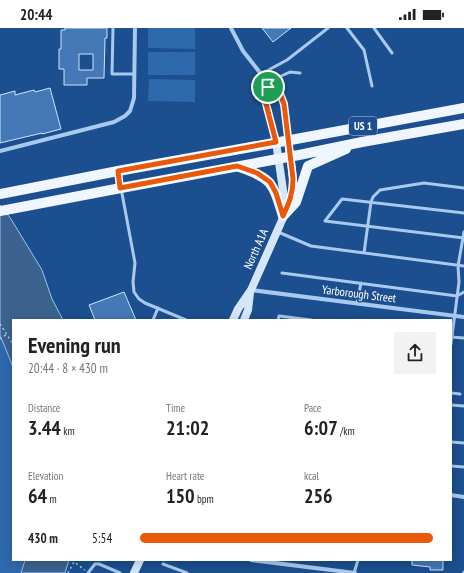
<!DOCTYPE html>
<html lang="en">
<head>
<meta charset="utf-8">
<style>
  :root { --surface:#fff; --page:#f2f2f2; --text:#222; --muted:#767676; --accent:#ea580c }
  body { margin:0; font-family:"PT Sans Narrow",sans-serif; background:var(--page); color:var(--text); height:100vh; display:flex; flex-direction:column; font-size:15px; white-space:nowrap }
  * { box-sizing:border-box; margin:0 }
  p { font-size:13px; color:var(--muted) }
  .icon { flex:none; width:22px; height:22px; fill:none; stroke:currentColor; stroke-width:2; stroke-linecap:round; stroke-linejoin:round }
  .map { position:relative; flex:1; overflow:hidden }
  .sheet { position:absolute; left:12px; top:291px; width:440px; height:242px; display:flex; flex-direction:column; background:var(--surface); border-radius:0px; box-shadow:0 2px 10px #0003 }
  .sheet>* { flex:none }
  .pin { position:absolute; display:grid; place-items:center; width:34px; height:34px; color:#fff; margin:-17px; border:2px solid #fff; border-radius:50%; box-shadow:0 1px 4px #0007 }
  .round { display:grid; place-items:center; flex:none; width:42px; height:42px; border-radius:0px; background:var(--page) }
  .overview { display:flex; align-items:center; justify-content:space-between; height:68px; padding:0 16px }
  h1 { font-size:22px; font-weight:700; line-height:30px }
  .metrics { display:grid; grid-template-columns:repeat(3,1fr); gap:6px; height:68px; padding:4px 16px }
  .metrics div { display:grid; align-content:center }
  .metrics b { font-size:20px; font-weight:700 }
  .metrics small { font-size:11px; font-weight:400 }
  .metrics p { font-size:11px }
  ul { padding:0 16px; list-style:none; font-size:13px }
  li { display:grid; grid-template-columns:64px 48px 1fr; align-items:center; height:30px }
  li i { height:10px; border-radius:5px; background:var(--accent) }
  .status { display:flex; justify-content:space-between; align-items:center; height:28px; padding:0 20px; background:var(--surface); direction:ltr }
  .status svg { height:11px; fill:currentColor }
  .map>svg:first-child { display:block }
</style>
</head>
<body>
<div class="status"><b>20:44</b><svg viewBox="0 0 49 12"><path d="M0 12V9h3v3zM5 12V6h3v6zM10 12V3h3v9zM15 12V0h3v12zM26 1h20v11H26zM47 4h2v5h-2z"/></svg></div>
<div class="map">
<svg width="464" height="545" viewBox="0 0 464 545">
  <rect width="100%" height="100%" fill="#1b4f8f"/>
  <path fill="#2e69ad" d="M148,0H195V21L148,20Z
    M148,24H195V47H148Z
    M149,51L195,52V74L148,73Z
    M0,307L13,339V532H24L21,545H0Z"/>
  <path fill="#3c6290" stroke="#9cc4f0" d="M0,177L11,191L42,242L52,271L63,292H13V339L0,307Z
    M25,532H69L65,545H21Z"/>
  <path fill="#4478b7" stroke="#cfe3fa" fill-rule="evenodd" d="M65,0H107V10H105L104,50H87V57H64V41H59V21H61V2H65ZM79,26H93V42H79Z
    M262,0H291L273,14Z
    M50,60L61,101L42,106V105L0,115V67L15,63V67L34,62L35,64Z
    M124,264L136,292H95L89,277Z
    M412,532H443V542H430V539L412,537Z"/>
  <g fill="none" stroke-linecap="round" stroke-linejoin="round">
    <path stroke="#a9c9ee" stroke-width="1.5" stroke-dasharray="2 3" stroke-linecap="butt" d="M0,296L13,316
      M0,311L7,306
      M68,545L74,534L85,542"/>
    <path stroke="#a9c9ee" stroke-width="3" d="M113,0L112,46H134
      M347,0L364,22L372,58
      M374,0L392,25
      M261,46L287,32L328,0
      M266,55L290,44L300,45
      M118,144L135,235L133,254L134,264L139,271L145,275L186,292
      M464,185L342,171L325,193L464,210
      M278,204L311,218L464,238
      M364,225L371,174L373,169L380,162L424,155L464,160
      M282,245L457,268L464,264
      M357,275L361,255
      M153,292L158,280
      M278,292L279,288L311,292
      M451,309L464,310
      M451,316L459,254L458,238L464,204
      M451,365L460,366
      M451,377L464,378
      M451,414L464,415
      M451,438L464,439
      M163,536L187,545
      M88,545L95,536H99L120,545
      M354,545L358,532
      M464,545V544"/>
    <path stroke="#a9c9ee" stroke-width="4" d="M231,0L243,23L261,46L268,59L279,63L284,76L288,112
      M268,59L265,65V72L276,114
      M0,123L114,94L125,88L130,83L134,70L135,0
      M251,262L464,289
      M451,467L464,469
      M251,532L355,545"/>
    <path stroke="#d6e6fa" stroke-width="8" d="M276,114L283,162V182
      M233,292L238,281L251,262L291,172C296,153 290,132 288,113
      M244,292L248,282L250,265
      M134,545L140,532"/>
    <path stroke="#f0f6ff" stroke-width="10" d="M239,139C273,150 273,156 283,188
      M0,166L118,143L296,111L464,80
      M0,183L121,160L299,127L362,114L464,96
      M283,188L296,174L308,138L346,121"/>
  </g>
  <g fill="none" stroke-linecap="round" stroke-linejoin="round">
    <defs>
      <path id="route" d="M268,59L279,63L284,76L293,151C293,166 289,175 283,188L276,165L270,154L257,145L237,138L120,160L118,143L276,114L265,72V65Z"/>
    </defs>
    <use href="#route" stroke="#fff" stroke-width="8"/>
    <use href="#route" stroke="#ea580c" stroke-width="5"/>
  </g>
  <g text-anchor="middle" stroke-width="3.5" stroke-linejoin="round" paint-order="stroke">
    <rect fill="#1b4f8f" stroke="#bbcadd" stroke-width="1" x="349" y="89" width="28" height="18" rx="3"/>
    <g font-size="11" font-weight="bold" fill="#fff">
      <text x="363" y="102">US 1</text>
    </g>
    <g font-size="12" fill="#fff" stroke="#1b4f8f">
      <text transform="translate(256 221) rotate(-66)" y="4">North A1A</text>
      <text transform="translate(359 266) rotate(7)" y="4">Yarborough Street</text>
    </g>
  </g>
</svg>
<div class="pin" style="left:268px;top:59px;background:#1e9e55"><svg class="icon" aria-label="arrive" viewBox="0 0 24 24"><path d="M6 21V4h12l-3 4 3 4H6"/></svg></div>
<section class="sheet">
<div class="overview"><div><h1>Evening run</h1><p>20:44 · 8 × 430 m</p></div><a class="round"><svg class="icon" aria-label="share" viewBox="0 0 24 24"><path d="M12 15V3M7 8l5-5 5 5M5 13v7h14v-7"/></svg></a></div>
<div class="metrics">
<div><p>Distance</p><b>3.44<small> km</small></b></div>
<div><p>Time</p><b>21:02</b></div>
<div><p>Pace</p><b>6:07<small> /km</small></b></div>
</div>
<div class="metrics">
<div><p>Elevation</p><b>64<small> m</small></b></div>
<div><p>Heart rate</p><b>150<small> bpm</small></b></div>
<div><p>kcal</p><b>256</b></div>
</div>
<ul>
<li><b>430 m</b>5:54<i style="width:99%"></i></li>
</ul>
</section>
</div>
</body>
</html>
